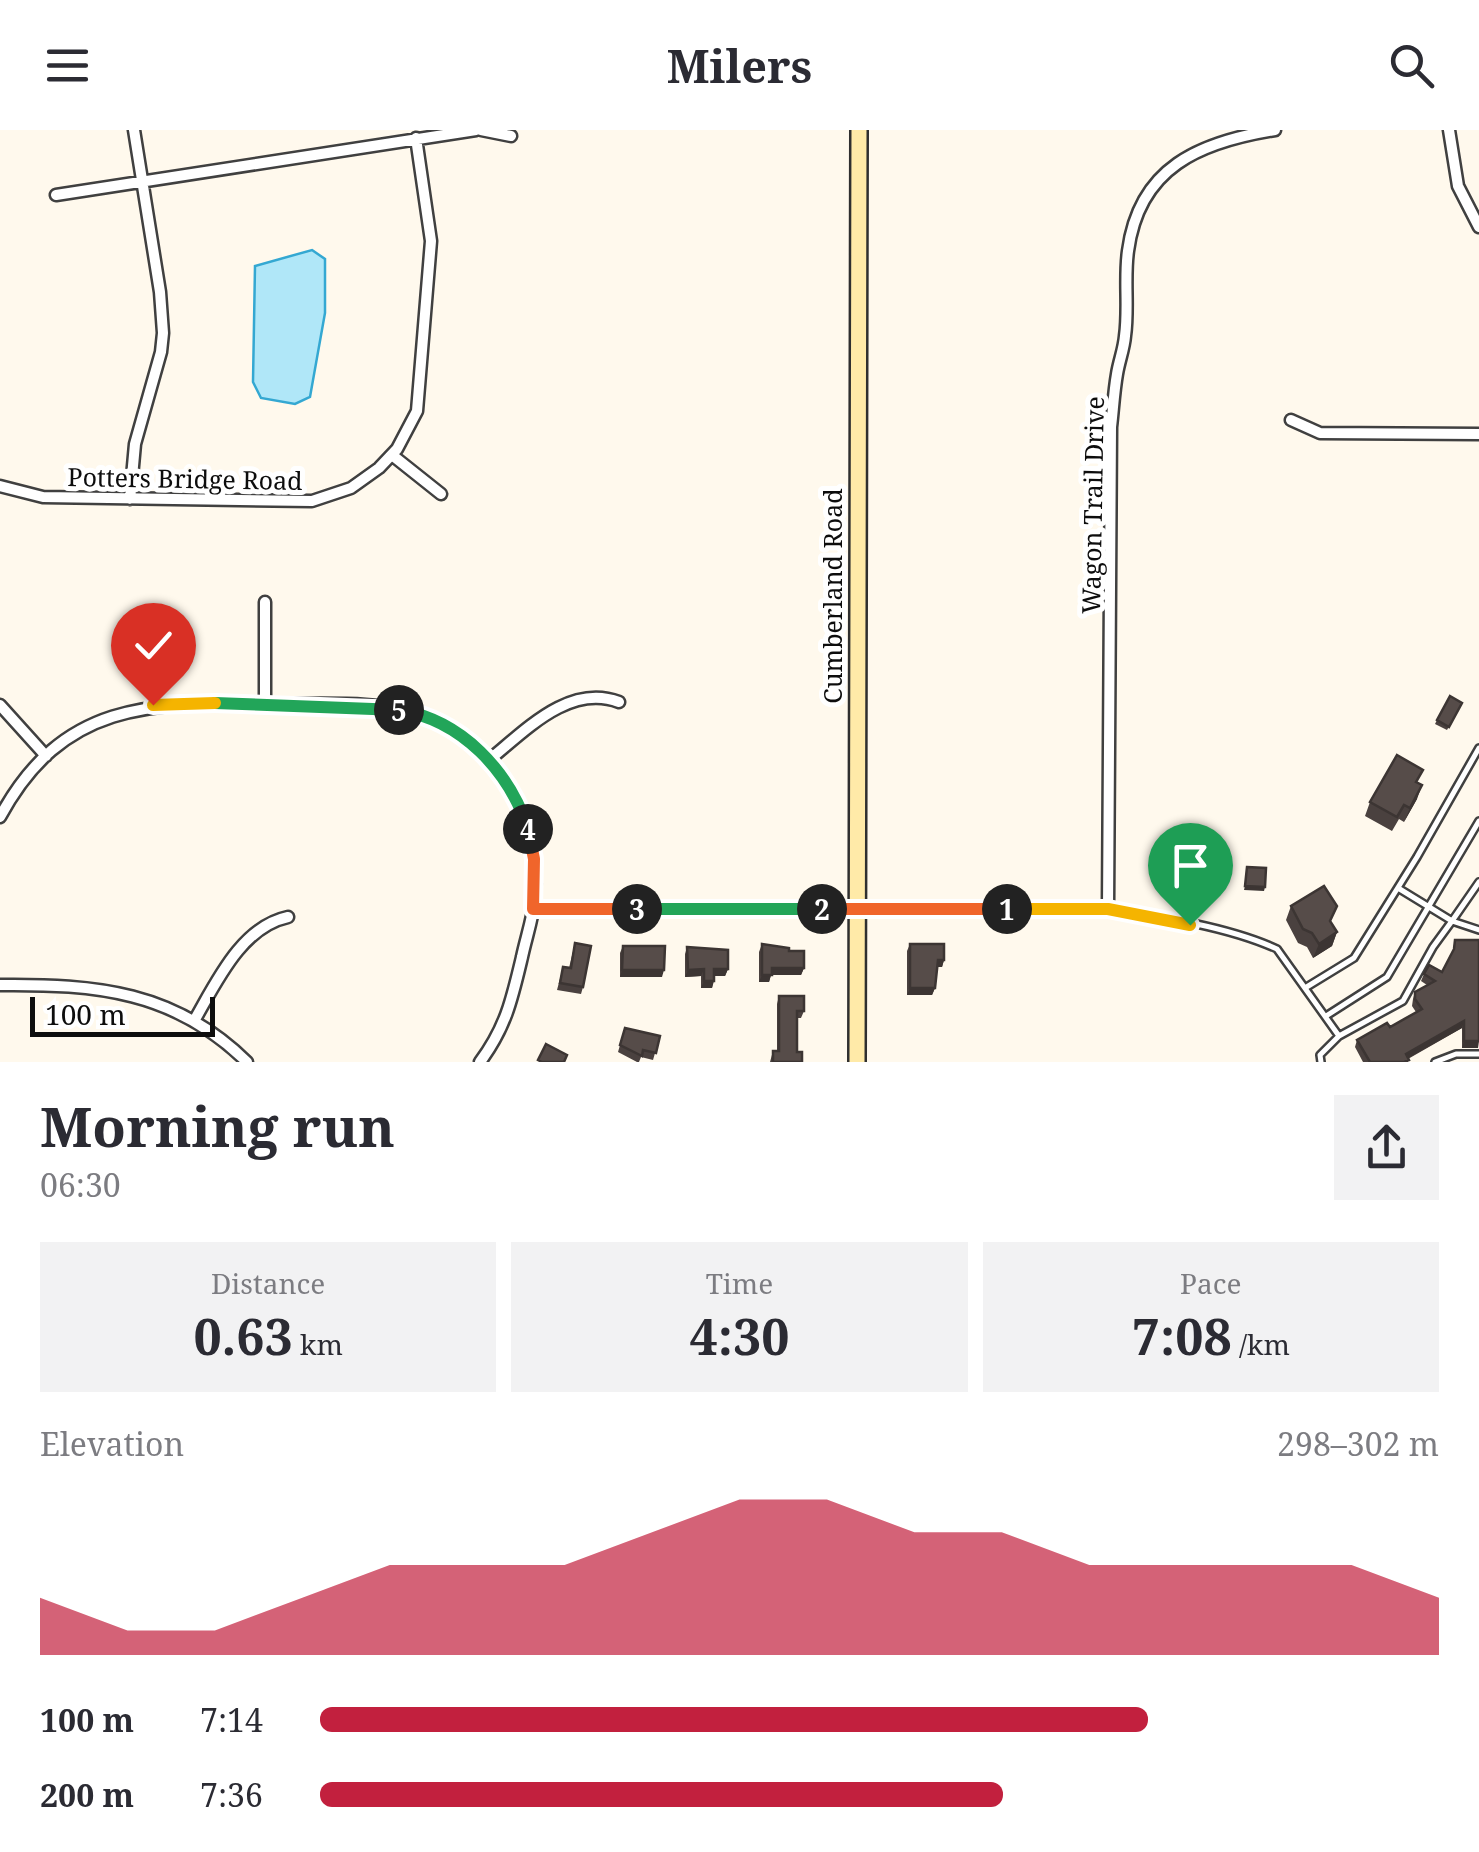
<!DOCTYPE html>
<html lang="en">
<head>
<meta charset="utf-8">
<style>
  :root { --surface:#fff; --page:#f2f2f3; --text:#2b2b33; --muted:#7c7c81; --accent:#c2203e }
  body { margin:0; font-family:"Noto Serif",serif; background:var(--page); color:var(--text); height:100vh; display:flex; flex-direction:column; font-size:38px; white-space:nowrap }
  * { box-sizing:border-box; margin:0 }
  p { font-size:32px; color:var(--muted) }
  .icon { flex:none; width:55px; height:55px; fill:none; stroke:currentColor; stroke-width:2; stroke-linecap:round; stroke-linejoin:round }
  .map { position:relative; height:932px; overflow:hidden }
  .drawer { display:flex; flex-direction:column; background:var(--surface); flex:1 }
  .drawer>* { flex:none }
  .scale { position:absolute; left:30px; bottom:25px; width:185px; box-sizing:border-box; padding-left:10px; border:5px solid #0d0d0d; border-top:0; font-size:28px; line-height:35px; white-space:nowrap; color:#0d0d0d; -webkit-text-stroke:8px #fff; paint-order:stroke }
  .pin { position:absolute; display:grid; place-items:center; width:85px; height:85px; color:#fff; margin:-102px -42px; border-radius:50% 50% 50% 0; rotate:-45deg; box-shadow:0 0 10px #0007 }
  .pin .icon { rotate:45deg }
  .km { position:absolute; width:50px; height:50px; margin:-25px; border-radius:50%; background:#222; color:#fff; font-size:28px; line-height:50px; text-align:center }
  .round { display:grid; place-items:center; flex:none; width:105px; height:105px; border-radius:0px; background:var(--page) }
  .headline { display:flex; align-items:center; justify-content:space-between; height:170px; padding:0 40px }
  h1 { font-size:55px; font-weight:700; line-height:75px }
  .figures { display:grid; grid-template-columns:repeat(3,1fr); gap:15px; height:170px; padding:10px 40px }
  .figures div { display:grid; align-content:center; border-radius:0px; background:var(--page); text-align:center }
  .figures b { font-size:50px; font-weight:700 }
  .figures small { font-size:28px; font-weight:400 }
  .figures p { font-size:28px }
  .chart { height:280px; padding:20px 40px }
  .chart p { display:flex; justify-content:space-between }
  .chart svg { width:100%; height:180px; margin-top:10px; fill:var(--accent); opacity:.7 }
  ul { padding:0 40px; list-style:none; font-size:32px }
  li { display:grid; grid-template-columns:160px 120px 1fr; align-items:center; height:75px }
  li i { height:25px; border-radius:12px; background:var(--accent) }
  header { display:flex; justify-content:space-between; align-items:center; height:130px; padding:0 40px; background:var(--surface); font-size:45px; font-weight:700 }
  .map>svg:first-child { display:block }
</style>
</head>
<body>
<header><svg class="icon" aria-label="menu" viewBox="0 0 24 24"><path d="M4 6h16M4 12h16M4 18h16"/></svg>Milers<svg class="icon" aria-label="search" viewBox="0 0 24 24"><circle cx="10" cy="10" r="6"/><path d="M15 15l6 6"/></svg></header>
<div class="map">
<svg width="1479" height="932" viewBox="0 0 1479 932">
  <rect width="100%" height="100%" fill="#fff9ed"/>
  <path fill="#b0e7f8" stroke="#34a8d2" stroke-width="2.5" d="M312,120L325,129V183L310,267L295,274L261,268L253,252L255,136Z"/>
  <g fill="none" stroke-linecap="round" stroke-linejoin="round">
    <defs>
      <path id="lane" d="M1398,758L1452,791L1479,752
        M1110,779C1163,787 1229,797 1277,819L1339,906L1320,925L1321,932
        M1305,858L1354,828L1417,727L1479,618
        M1326,886L1387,847L1479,691
        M1339,906L1403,871L1433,817L1452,791L1479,800
        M1435,932L1456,924H1479"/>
      <path id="street" d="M481,0L511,6
        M1449,0L1458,56L1479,97
        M56,65L476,0
        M1291,290L1320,303L1479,304
        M392,325L441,364
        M0,356L43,367L312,371L351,358L379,338L397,319L417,281L431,111L416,8
        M130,369L135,314L161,222L163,203L160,162L134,0
        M265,472V574C313,575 381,569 424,586C497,615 541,691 535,768C533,788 526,808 522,827C512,869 506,897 480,932
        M0,575L46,626
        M489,630C525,601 569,553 619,572
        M0,687C62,572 150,572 265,574
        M533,779H1108L1111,297C1113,280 1114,261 1117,244C1119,231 1124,219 1125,206C1129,178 1124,149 1128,121C1139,37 1200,12 1275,0
        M0,855C96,854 175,861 247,932
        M194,891C216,853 241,797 288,787"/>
      <path id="secondary" d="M857,932L859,0"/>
    </defs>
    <use href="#lane" stroke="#404040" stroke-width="10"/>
    <use href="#street" stroke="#404040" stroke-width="15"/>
    <use href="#secondary" stroke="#2f2f2f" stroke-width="20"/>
    <use href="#lane" stroke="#fff" stroke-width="5"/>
    <use href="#street" stroke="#fff" stroke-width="10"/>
    <use href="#secondary" stroke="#ffeaa8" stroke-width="15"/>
  </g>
  <path fill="#4a413f" d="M1462,573L1447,600L1435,594L1437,590Z
    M1418,653L1417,669L1404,692L1399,689L1392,701L1365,686L1370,672Z
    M1291,776L1331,792L1337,802L1332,816L1313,828L1307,817L1298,813L1286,790Z
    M1455,810H1479L1478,918H1462V898L1408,929V932H1363L1355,917L1357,910L1390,897L1416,882L1412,876L1413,869L1415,862L1427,855L1421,851L1424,844L1442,842L1452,824Z
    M575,813L583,857L581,864L557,860L563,837L569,838Z
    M762,814L789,821L804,838L801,845H771L769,852H759V822Z
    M910,814L944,830L942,837H937L935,858L932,865H907V821Z
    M623,816L662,847H620V823Z
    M687,817L728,839L725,846H714L712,858H701V846L685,847V824Z
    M779,866L804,881L801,888H797V922L802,932H770L773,921H777V874Z
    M625,898L660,906L653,930L641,927L639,932H637L618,922Z"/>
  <path fill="#3c3533" d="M1422,655L1417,669L1404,692L1410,678Z
    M1245,756L1265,757L1264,761L1244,760Z
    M1337,802L1332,816L1313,828L1319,814Z
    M938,830H944L942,837H935Z
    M772,838H804L801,845H771L769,852H759L762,845Z
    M704,839L701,846L685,847L688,840Z
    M714,839H728L725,846H712Z
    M622,840H664L662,847H620Z
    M704,851H714L712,858H701Z
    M910,858H935L932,865H907Z
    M1464,891L1462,898L1403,931L1406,924Z
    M1464,911H1479L1478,918H1462Z"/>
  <path fill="#564c49" stroke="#3c3533" stroke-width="2.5" d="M1450,566L1462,573L1449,597L1437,590Z
    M1397,625L1423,640L1416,652L1422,655L1410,678L1404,675L1397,687L1370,672Z
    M1247,737L1266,738L1265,757L1245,756Z
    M1324,756L1337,776L1330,791L1337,802L1319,814L1312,803L1303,799L1291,776Z
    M1455,810H1479V911H1464V891L1406,924L1409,930L1404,932H1370L1357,910L1387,893L1390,897L1422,879L1415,869V862L1435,851L1424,844L1429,835L1442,842L1454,819Z
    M575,813L591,816L583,857L560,853L563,837L571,838Z
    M762,814L789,818V821H804V838H772V845H762Z
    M910,814H944V830H938L935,858H910Z
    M623,816H665L664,840H622Z
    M687,817L728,820V839H714V851H704V839L688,840Z
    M779,866H804V881H797V922H802V932H773V921H779Z
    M625,898L660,906L656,923L643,920L642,926L620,915Z
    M546,914L567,925L564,932H542L538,930Z"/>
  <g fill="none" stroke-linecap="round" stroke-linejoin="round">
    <defs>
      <path id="split-1" d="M1007,779H1108L1190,795"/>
      <path id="split-2" d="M822,779H1007"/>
      <path id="split-3" d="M637,779H822"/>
      <path id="split-4" d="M528,699L534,729L533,779H637"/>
      <path id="split-5" d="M399,580C462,590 509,641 528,699"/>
      <path id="split-6" d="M215,573L399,580"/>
      <path id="split-7" d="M153,575L215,573"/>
    </defs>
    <use href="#split-1" stroke="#fff" stroke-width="20"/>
    <use href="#split-2" stroke="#fff" stroke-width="20"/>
    <use href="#split-3" stroke="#fff" stroke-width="20"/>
    <use href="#split-4" stroke="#fff" stroke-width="20"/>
    <use href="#split-5" stroke="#fff" stroke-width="20"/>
    <use href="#split-6" stroke="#fff" stroke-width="20"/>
    <use href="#split-7" stroke="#fff" stroke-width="20"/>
    <use href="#split-1" stroke="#f5b400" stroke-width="12"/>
    <use href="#split-2" stroke="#f0652b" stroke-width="12"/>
    <use href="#split-3" stroke="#22a559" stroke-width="12"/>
    <use href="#split-4" stroke="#f0652b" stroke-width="12"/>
    <use href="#split-5" stroke="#22a559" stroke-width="12"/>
    <use href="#split-6" stroke="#22a559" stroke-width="12"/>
    <use href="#split-7" stroke="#f5b400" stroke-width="12"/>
  </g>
  <g text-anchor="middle" stroke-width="10" stroke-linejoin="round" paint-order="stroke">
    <g font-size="25" fill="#0d0d0d" stroke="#fff">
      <text transform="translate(185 349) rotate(1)" y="9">Potters Bridge Road</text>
      <text transform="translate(1093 375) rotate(-89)" y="9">Wagon Trail Drive</text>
      <text transform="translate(833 466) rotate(-90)" y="9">Cumberland Road</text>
    </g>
  </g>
</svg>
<div class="scale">100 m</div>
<div class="pin" style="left:1190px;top:795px;background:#1e9e55"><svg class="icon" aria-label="arrive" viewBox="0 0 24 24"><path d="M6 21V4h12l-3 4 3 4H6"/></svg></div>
<div class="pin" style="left:153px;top:575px;background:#d93025"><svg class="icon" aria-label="check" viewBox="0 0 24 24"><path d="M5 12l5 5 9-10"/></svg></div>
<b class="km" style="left:1007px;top:779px">1</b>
<b class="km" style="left:822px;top:779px">2</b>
<b class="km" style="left:637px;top:779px">3</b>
<b class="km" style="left:528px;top:699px">4</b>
<b class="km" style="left:399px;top:580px">5</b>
</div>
<section class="drawer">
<div class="headline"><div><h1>Morning run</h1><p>06:30</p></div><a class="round"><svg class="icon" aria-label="share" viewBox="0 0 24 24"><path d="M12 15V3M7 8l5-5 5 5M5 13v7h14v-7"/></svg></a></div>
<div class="figures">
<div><p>Distance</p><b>0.63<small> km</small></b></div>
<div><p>Time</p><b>4:30</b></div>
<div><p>Pace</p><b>7:08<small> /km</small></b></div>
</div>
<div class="chart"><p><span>Elevation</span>298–302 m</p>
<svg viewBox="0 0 160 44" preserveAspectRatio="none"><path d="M0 44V30L10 38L20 38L30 30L40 22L50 22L60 22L70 14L80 6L90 6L100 14L110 14L120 22L130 22L140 22L150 22L160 30V44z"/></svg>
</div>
<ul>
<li><b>100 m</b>7:14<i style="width:74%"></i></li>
<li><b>200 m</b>7:36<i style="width:61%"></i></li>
</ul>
</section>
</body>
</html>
